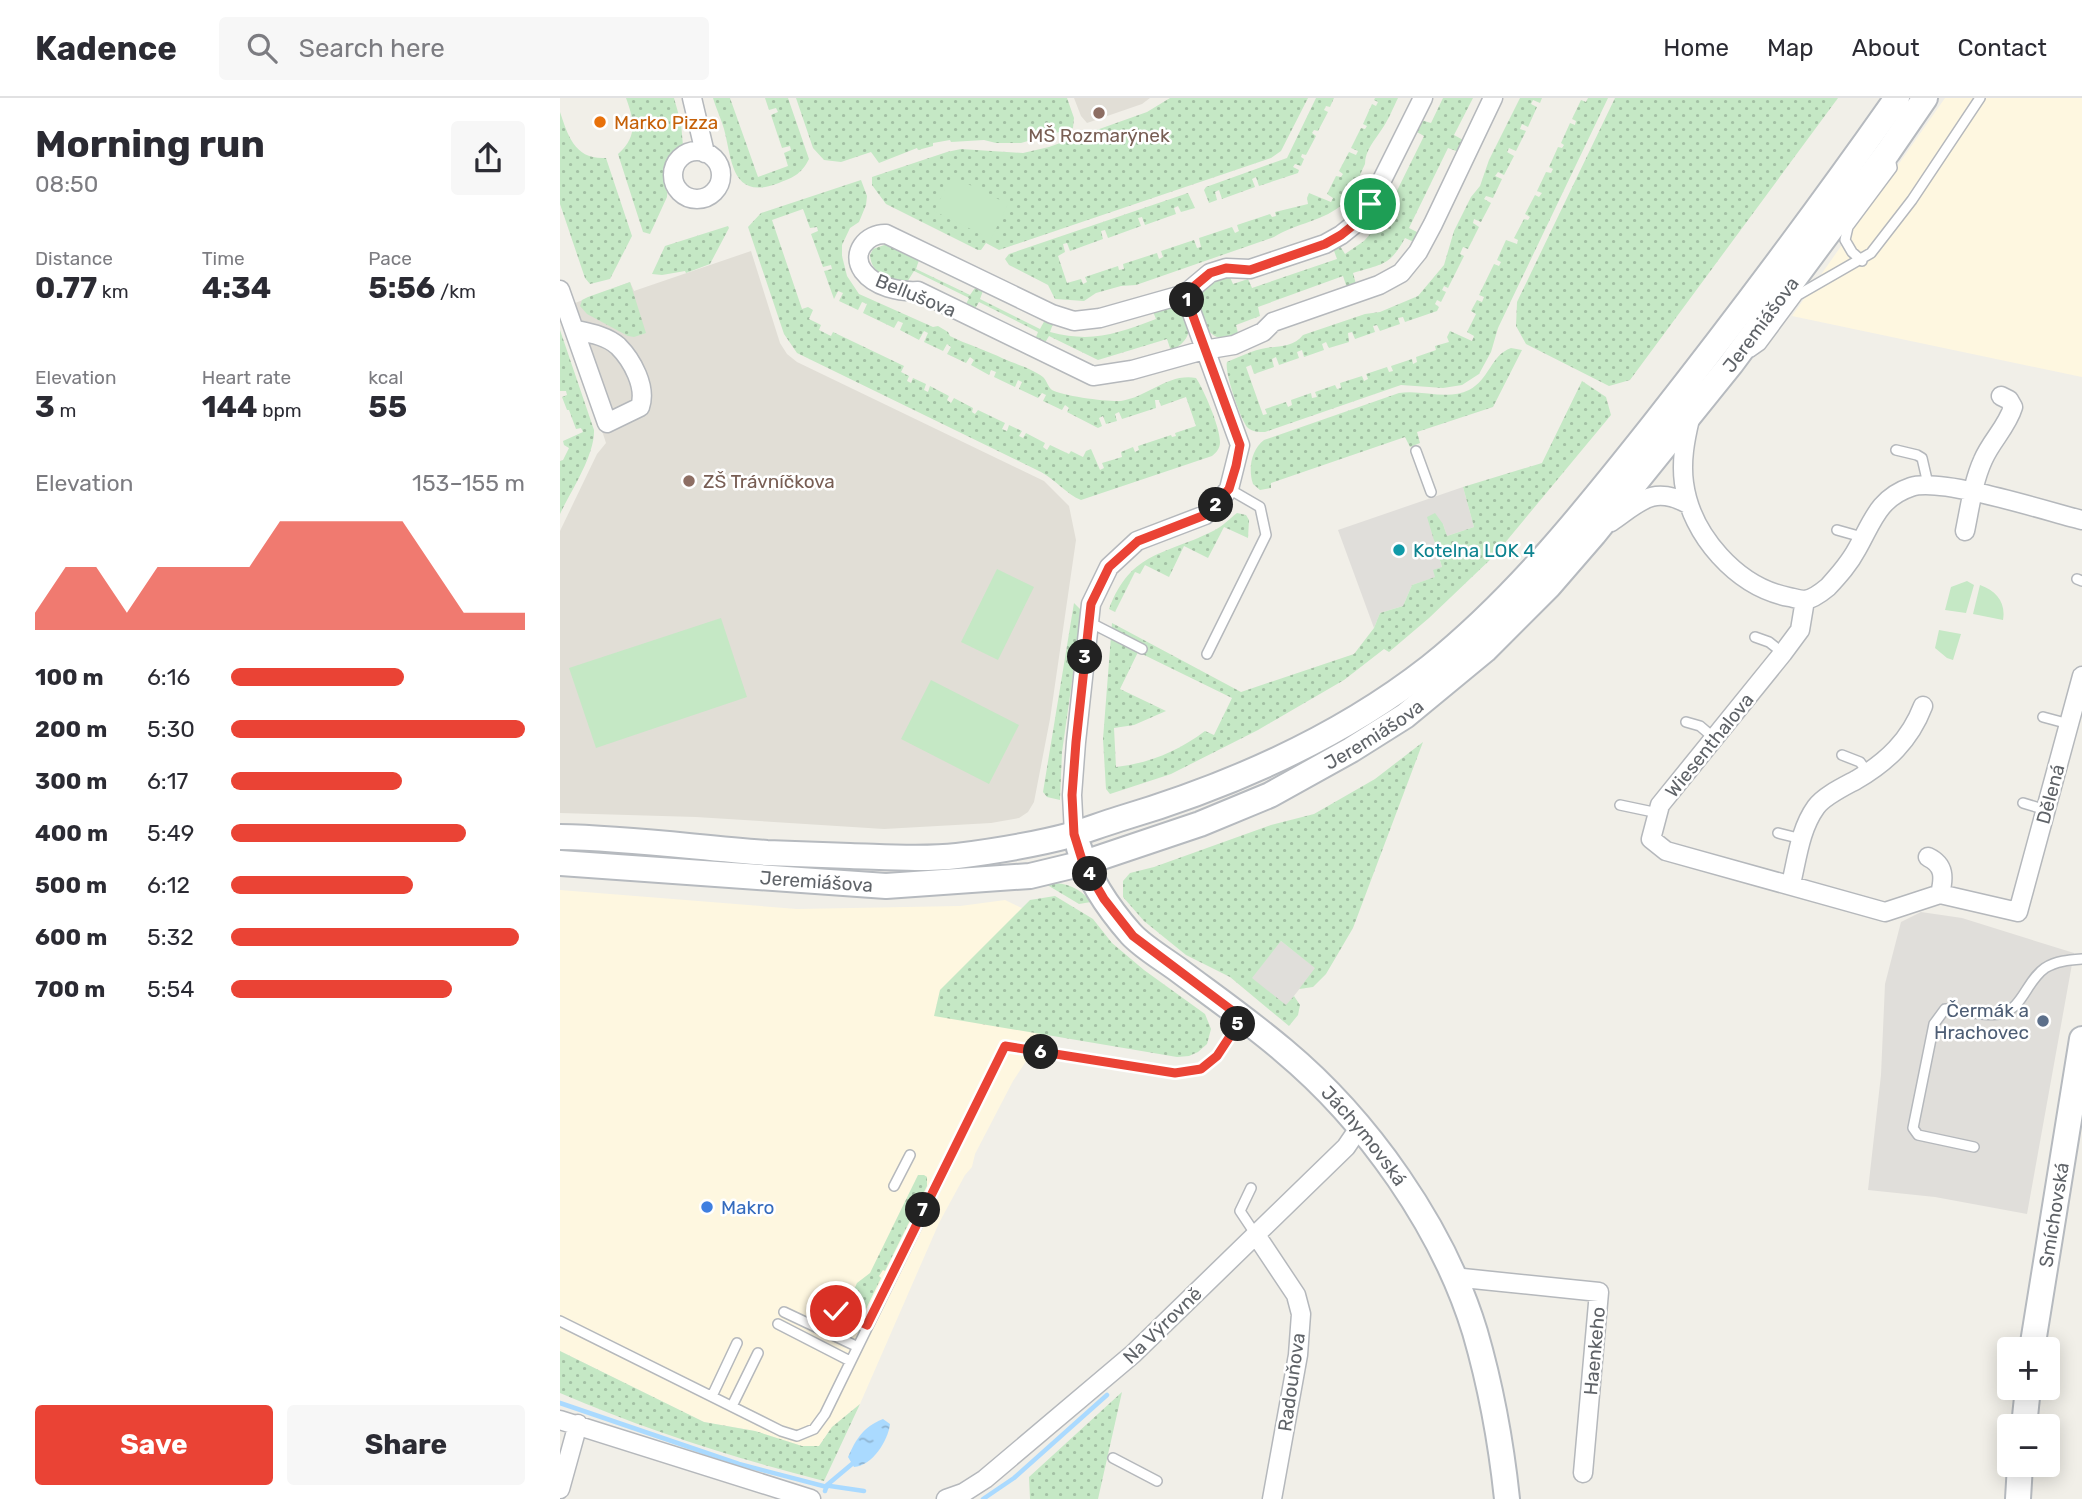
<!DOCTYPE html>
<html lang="en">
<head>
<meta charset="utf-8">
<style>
  :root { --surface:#fff; --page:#f7f7f7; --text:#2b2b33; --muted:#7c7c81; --line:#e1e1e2; --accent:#ea4335 }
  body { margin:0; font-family:Rubik,sans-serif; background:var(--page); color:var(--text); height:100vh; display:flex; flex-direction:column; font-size:26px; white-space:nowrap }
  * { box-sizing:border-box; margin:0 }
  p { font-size:23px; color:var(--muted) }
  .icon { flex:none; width:38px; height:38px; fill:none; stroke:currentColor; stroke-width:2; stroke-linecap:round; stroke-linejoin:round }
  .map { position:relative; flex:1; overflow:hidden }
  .side { display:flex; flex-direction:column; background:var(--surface); width:560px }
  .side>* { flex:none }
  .fabs { position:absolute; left:1437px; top:1239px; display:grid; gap:14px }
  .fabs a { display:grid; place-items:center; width:63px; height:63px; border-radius:7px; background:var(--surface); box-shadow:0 4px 18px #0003; font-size:35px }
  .pin { position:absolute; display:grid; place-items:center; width:60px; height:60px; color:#fff; margin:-30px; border:4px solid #fff; border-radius:50%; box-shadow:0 2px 7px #0007 }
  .km { position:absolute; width:35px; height:35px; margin:-18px; border-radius:50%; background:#222; color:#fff; font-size:19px; line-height:35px; text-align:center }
  .round { display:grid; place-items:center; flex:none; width:74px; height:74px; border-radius:7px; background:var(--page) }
  .headline { display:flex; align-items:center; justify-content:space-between; height:119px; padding:0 35px }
  h1 { font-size:38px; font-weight:700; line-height:52px }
  .stats { display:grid; grid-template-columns:repeat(3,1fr); gap:10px; height:119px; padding:7px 35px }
  .stats div { display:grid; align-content:center }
  .stats b { font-size:30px; font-weight:700 }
  .stats small { font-size:19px; font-weight:400 }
  .stats p { font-size:19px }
  .chart { height:196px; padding:14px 35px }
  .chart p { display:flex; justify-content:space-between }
  .chart svg { width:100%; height:126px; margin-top:7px; fill:var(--accent); opacity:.7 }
  .cta { display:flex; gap:14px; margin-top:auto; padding:14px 35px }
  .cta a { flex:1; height:80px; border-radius:7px; background:var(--accent); color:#fff; font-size:28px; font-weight:700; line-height:80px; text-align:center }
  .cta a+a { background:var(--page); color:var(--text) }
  ul { padding:0 35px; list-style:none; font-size:23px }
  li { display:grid; grid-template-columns:112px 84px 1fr; align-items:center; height:52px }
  li i { height:18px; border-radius:9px; background:var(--accent) }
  header { display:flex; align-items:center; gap:42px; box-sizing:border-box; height:98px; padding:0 35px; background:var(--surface); border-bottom:2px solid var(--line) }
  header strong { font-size:33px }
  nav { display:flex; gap:38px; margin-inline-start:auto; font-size:24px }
  .search { width:490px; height:63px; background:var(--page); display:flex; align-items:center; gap:18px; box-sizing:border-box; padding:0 24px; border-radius:7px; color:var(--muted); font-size:26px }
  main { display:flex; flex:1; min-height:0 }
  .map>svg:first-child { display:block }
</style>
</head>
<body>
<header>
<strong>Kadence</strong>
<div class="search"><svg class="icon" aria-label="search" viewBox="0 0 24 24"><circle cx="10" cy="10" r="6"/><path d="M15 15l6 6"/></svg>Search here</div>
<nav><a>Home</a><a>Map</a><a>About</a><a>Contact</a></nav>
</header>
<main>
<section class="side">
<div class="headline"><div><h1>Morning run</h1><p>08:50</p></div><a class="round"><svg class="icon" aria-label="share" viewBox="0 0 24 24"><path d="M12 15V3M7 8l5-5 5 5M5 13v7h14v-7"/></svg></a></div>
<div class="stats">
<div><p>Distance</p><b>0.77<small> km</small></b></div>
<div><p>Time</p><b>4:34</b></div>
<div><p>Pace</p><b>5:56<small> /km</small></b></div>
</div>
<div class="stats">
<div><p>Elevation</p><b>3<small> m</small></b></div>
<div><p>Heart rate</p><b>144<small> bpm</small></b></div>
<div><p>kcal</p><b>55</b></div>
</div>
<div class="chart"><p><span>Elevation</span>153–155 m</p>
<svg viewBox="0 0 160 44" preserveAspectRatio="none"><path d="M0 44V38L10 22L20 22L30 38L40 22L50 22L60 22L70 22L80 6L90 6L100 6L110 6L120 6L130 22L140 38L150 38L160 38V44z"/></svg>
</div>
<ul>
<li><b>100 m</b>6:16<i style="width:59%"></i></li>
<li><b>200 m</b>5:30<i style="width:100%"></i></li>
<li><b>300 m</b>6:17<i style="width:58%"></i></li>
<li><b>400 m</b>5:49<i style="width:80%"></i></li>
<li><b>500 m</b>6:12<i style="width:62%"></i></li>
<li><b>600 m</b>5:32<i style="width:98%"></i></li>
<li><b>700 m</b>5:54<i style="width:75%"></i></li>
</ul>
<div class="cta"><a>Save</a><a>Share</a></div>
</section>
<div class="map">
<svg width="1522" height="1401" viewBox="0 0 1522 1401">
  <defs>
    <pattern id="grass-dots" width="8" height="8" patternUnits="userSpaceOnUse" patternTransform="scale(1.75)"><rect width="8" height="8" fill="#c5e8c5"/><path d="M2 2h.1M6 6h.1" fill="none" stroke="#a3c0a4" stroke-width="1.8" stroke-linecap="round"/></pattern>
    <pattern id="water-ripples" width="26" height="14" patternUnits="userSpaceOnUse" patternTransform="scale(1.75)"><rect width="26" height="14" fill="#aadaff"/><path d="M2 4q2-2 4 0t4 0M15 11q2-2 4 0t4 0" fill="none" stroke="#8eb4d2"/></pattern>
  </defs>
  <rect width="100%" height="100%" fill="#f1efe8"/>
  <path fill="#fef7e0" d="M1385,0H1522V279L1232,218Z
    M0,792L237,811L400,808L445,802L557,855L486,933L453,983L415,1056L412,1069L405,1077L379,1125L300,1306L272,1329L259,1348H242L195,1333L144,1324L0,1253Z"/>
  <path fill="#e0deda" d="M903,389L914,429L887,438L883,426L874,443L882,469L876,479L852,487L843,508L820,515L814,530L778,432Z
    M1361,814L1402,820L1514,855L1467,1116L1375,1099L1308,1092L1321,977L1325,886L1341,824Z
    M721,843L756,870L726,908L691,880Z"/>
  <path fill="#e1ded6" d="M514,0H590L582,6L527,25L521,18Z
    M191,153L220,245L227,256L237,264L484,383L509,408L516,442L490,621L474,704L468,714L459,720L431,725L324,731L136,719L0,715V433L37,356L46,345L2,210L70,184L74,193Z"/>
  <path fill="url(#grass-dots)" fill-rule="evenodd" d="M66,0H114L121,25L123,48L109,67L107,99L90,136L83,134L58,56C78,39 74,22 66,0Z
    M153,0H170L198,79L228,68L224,55L231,52L230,48L222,50L211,17L218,14L216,10L209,12L205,0H228L249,61C241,77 232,80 216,86C171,102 172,61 164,31C161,21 156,10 153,0Z
    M236,0H507L514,20L513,30L461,45H436L424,42L391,44L390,42L373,45V48L358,52L357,50L319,65L311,54L281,64L264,62L253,50Z
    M610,0H748L721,53L711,60L439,152L426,145L421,152H418L326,106L312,87V79L387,54L401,51L463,55L489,49L587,14Z
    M756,0H774L770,9L766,8L764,12L768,14L758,33L754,32L752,35L756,38L746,57L742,56L741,59L744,61L741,68L735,66L733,69L739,72L738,75L699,88L696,79L692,81L695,89L662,101L659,92L655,94L657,102L649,105L644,92L646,89L727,60Z
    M815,0H838C833,10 829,21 822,31C815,42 805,52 805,66C799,78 794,96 784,105C765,123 736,125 714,139L576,187L561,188L536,195L524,203L495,201L488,187L449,167L445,161L449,156L628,95L635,110L621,114L618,108L614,110L616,116L585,127L582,119L578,120L581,128L548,140L545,132L541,133L543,141L510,153L507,145L503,146L505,154L498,158L507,185L521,181L523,186L527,184L525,179L558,168L559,172L564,171L563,166L597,155L599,161L603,159L601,153L634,142L637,150L641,149L639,140L672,129L675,135L679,133L677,127L710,116L712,119L716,118L715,114L748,106L747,100L749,95L771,104L773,100L767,96L776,78L781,79L783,76L779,73L789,54L796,57L798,53L791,50L801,30L805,31L807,28L803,26L812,6L816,8L818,4L814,2Z
    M883,0H913L894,37L905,43L899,54L888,50L849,130L859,135L854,144L845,140C830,168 822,166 793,175L796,186L787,190L783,178L698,209L700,218L676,227L679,239C671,241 664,242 657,239C641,232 633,202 643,189C649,181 659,178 668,175L673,186L688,181L692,190L777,161L773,150L780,148L785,156L804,143L818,127L810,121L814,117L824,119L864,38L855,33L861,22L871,25Z
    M960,0H982L980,5L973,2L971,6L977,9L968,29L962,26L960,31L966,33L956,53L949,50L947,54L954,58L944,77L938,74L935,78L942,81L933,100L926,98L924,101L931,105L921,124L914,121L913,125L919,129L908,151L903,149L900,156L904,158L888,190L884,188L882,192L886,194L881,204L877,202L875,206L879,209L877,213L845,224L843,219L838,220L840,226L820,233L817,227L813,228L815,234L795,241L792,234L788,235L789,244L769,250L766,244L762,246L764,252L744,259L742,252L737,254L739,260L719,267L716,259L712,261L714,269L694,276L691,267L686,269L703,317L707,316L705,311L726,304L728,309L732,307L731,302L751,295L752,300L757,299L755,294L775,287L777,291L781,290L780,285L802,278L804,283L808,281L806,276L827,269L829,274L833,273L831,268L852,261L853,266L857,264L856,259L876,252L875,248L889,244L887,239L890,233L912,243L914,238L907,234L916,216L911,213L917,202L922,204L924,199L919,197L934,166L939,168L941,164L937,162L946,142L957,146L958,142L954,140L964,121L968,122L970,119L965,116L975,97L979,99L982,95L977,93L986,74L991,75L993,71L989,69L998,49L1002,50L1004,47L1001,45L1010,25L1015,27L1016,23L1012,21L1021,2L1026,4L1028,0H1048L938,230L931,254L919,276L902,287L883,290L841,287L705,334C698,334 693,334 688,330C681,323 664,273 667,264C679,259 693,252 706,250C719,248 734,249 743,237L805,216L820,214L858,198L884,167L894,133L911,99L920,88L929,62Z
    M1055,0H1278L1070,282L1049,288L966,246L956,228L957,204Z
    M0,14C8,38 15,62 46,60L72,138L50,181L30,186L25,180L0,106Z
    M301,82L307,98L306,107L299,124L290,130L282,147V158L287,178L299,196L373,229L378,228L388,234L390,238C408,247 426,252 444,261C456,266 473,271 483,279C487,283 488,289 492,292C502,298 549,304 561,303C588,299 608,275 636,280C644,292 660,329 660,344C660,350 657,354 652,358L521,402C506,396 496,382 481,374L237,255L224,236L188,129L201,115ZM243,111L250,130L257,129L258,133L251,136L263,169L271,167L272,171L264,173L274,201L278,193L283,195L279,203L298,212L302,204L307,206L303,215L334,230L338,223L343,225L340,232L359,242L364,233L368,235L364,244L383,253L387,246L391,249L387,256L406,265L410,259L414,262L411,267L429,277L431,272L436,274L434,279L455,289L458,282L462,284L459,291L478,300L482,295L486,297L483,303L502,312L505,307L509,310L507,314L538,330L542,328L539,320L543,318L546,326L557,323L555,316L559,314L562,321L596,310L595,302H599L601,308L626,299L636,328L615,335L616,338L612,339L611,337L578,348L579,352L575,354L573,349L561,354L562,359L542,365L544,370L540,372L531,351L526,353L523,359L511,353L509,356L490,347L487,352L483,349L485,345L466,335L463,340L459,338L462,333L449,327L447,333L442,331L445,325L418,312L415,316L412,314L413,310L394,300L391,305L387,302L389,298L370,288L368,294L364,292L366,286L353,280L351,285L347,283L349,278L341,274L344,268L273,234L271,238L259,232L261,227L249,221L253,212L248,209L242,211L212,122Z
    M168,128L169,130L150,166L126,175L125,173L102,177L92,176L105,148Z
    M327,146L360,159L356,171L410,197L417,187L424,190L420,201L480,231L486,220L494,223L490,234C532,245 556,236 596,221L592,211L609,208L618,209C634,229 632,241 611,253L607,241L538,262L489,238L483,248L474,244L478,234L419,204L413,214L404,210L409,200L354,173L344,189C330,182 311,176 310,157L313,151Z
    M70,184L86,235L74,239L68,238L27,216L20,208L22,202L28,199Z
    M0,232L34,332C35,357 11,393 0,416V363L3,362L9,350L4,347L3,343L23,334L21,330L16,331L9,312H7L2,299L7,297L6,293H0Z
    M951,250L962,252L933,309L857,334L860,345L850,349L845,339L711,385V390L700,392L693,386C688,371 691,352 704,342L839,295C862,291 887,303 909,292C929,282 931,257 951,250Z
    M1022,283L1046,299L1051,317L934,458L869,520L829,554L824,551L784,582L698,632L611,676L550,696L546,691L543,641L552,525L681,594L794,556L814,530L820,515L843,508L852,487L875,479L873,472L882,469L867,419L875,415L883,426L887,438L914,429L903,389L982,365ZM578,554L672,600L654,637L645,633C618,653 590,665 556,669L554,630L574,627L606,613L560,591Z
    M677,415L686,417L689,422L688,440L664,429L648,460L624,448L609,479L585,467L580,476L575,474L555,514L549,511C571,452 607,457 655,432C663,428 669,421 677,415Z
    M514,505L522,513L502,654L500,702L487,699L483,694Z
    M863,644L793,830L766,876L753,889L739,891L755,870L721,843L692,880L726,907L734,898L740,907L738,917L729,928L670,879L626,857L584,823L563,799V783L570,775L594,769L711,727L754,716L815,681Z
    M484,785C504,784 518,788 531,804L519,806Z
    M495,798L533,821L552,845L584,872L645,916L651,931L647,946L638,954L629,958L617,959L374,918L380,892L470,802Z
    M358,1077H364L367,1079V1088L325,1173L323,1172L319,1178L321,1180L305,1213L296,1216L283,1208L282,1196L290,1200L297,1185L310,1175Z
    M0,1253L144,1324L195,1333L242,1348H259L272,1329L300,1306L264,1383C174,1360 86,1332 0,1295Z
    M562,1294L538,1401H470L469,1379Z"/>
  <path fill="#c5e8c5" d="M392,78L448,106L431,141L374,113Z
    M437,471L474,489L438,562L401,544Z
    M1407,483L1414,487L1406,515L1385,512L1391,489Z
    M1420,487C1437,493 1446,505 1443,522L1413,516Z
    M161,520L187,599L36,650L9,570Z
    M1379,532L1401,536L1393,562L1387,560L1375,550Z
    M371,582L459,627L429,686L341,641Z"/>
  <path fill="url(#water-ripples)" d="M323,1321L330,1326C328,1343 312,1368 294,1369L288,1359C296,1341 303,1329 323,1321Z"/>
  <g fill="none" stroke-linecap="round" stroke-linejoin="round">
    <path stroke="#aadaff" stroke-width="4.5" d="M0,1305L179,1366L267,1389
      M270,1388L304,1393
      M265,1393L267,1387L292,1366
      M423,1401L454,1380L547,1297"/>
    <defs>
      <path id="lane" d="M1302,163L1292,154L1285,142L1288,129L1332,70L1330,60
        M1191,254L1201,247L1238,197L1311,155L1352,102L1420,0
        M1336,352L1357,357L1362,360L1368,386
        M856,353L871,394
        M1277,432L1302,439
        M1517,481L1522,483
        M529,524L582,551
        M1195,539L1209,544L1223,555
        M647,556L706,437L700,409L669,391
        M1483,619L1509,626
        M1126,624L1140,628L1154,640
        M1282,657L1300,664L1308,675
        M1463,705L1486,712
        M1060,707L1098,715
        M1218,735L1242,741
        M1414,1049L1358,1037L1353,1030L1374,926L1385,911C1402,912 1426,919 1440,916C1463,911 1466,883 1485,870C1496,863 1509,862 1522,861
        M334,1088L350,1057
        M691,1090L680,1113L696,1137
        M279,1195L275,1202L276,1213L307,1227
        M224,1214L296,1248
        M0,1223L221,1333L237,1338L254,1331L265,1316L445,948L615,975L641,971L657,958L681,921
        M218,1226L290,1263
        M152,1298L177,1245
        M172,1308L198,1255
        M553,1360L597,1383"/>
      <path id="street" d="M132,0L145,55
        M863,0L810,106L796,125L781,137L765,146L690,171L666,170L650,175L625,196L540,220L514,223L492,216L326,136C307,135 290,155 303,173C315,189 339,194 358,193L533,278L572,272L644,252L674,247L703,234L713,224L819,187L841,175L858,154L873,126L933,0
        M113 77a24 24 0 1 1 48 0a24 24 0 1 1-48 0Z
        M0,192L47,325L80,309C87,289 72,262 58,248C47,238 30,235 16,232
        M1130,321C1125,342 1121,363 1124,385C1131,437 1177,489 1229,499C1234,500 1240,502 1245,502C1253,501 1262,494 1268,489C1279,477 1289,466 1297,451C1312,425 1318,400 1351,389C1381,379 1486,413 1522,422
        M1051,424C1080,404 1093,387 1128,406
        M1405,433C1410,409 1413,384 1423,362C1431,343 1447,329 1453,309L1449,302L1441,298
        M1245,502L1240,532L1223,555L1100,707L1091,741L1106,753L1325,814L1380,796L1458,814L1522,578
        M514,736L512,697L516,644L531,506L549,469L577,443L645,417L657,405L669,391L680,347L625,196
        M1368,759C1385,767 1384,780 1380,796
        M1231,786C1237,761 1240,731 1256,709C1264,698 1283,689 1296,682C1327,664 1350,642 1363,608
        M696,1137L736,1197L741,1216L738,1257L712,1401
        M893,1179L1039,1194L1023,1375
        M0,1322L251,1401
        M0,1391L18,1326
        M386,1401L403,1395L425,1381L573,1256L786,1049L799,1030"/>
      <g id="secondary">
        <path d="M0,739C69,740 138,750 207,755C234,756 262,757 290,758C325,759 362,762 397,758C436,753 474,747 511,737C527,732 543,726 559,721C670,688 778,641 870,569C956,500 1026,412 1094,326C1178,219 1259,111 1337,0"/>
        <path id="s1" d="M519,750C529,782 549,811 571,836C583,849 602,860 617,871C653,898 689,923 723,952C807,1022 883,1129 915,1234C931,1289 941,1344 947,1401"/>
        <path id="s2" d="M0,765L326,788L470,778L524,765L640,726L710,697L791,652L845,618L925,552L989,488L1034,436L1171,266L1328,54L1365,0"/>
        <path id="s3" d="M1472,1251L1522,941"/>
        <path d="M1464,1328L1468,1290"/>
        <path d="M1458,1401L1460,1367"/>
      </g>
    </defs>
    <use href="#lane" stroke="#b5b8bc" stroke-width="12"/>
    <use href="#street" stroke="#b5b8bc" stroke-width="21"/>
    <use href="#secondary" stroke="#b6babf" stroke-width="28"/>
    <use href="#lane" stroke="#fff" stroke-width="9"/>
    <use href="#street" stroke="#fff" stroke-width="18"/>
    <use href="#secondary" stroke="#fff" stroke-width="24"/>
  </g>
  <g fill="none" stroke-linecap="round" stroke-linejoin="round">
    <defs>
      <path id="route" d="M276,1213L307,1227L445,948L615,975L641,971L657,958L682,920L573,838L544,801L523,765L514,736L512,697L516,644L531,506L549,469L578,443L645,417L669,391L676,368L680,347L625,196L650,175L666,170L690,172L765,146L781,137L796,125L810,106"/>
    </defs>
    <use href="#route" stroke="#fff" stroke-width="14"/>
    <use href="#route" stroke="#ea4335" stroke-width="9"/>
  </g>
  <g fill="#8d6e63" stroke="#fff" stroke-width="2.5">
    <circle cx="539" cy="15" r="7"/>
    <circle cx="129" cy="383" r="7"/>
  </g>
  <circle fill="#e8710a" stroke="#fff" stroke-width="2.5" cx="40" cy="24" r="7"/>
  <circle fill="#0f9aa8" stroke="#fff" stroke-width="2.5" cx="839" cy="452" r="7"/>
  <circle fill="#5c6f8a" stroke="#fff" stroke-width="2.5" cx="1483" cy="923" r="7"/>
  <circle fill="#3f7fe0" stroke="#fff" stroke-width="2.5" cx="147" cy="1109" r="7"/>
  <g text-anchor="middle" stroke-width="5" stroke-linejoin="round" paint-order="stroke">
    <g font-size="19" fill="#c56008" stroke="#fff" text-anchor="start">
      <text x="54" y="31">Marko Pizza</text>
    </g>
    <g font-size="19" fill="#785e54" stroke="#fff">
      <text x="539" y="44">MŠ Rozmarýnek</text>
      <text x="143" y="390" text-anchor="start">ZŠ Trávníčkova</text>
    </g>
    <g font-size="19" fill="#5f6368" stroke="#fff">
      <text transform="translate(356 197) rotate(22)" y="7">Bellušova</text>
      <text dy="7" stroke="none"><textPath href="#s2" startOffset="1412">Jeremiášova</textPath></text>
      <text dy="7" stroke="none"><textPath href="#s2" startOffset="845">Jeremiášova</textPath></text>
      <text transform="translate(1149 647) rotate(-51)" y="7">Wiesenthalova</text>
      <text transform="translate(1490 696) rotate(-75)" y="7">Dělená</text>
      <text dy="7" stroke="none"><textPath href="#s2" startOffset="257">Jeremiášova</textPath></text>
      <text dy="7" stroke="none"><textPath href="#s1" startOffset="411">Jáchymovská</textPath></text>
      <text dy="7" stroke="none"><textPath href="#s3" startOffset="136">Smíchovská</textPath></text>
      <text transform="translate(602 1227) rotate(-44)" y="7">Na Výrovně</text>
      <text transform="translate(1034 1253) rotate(-85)" y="7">Haenkeho</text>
      <text transform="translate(731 1284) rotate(-82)" y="7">Radouňova</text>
    </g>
    <g font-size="19" fill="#0d838f" stroke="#fff" text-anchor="start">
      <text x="853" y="459">Kotelna LOK 4</text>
    </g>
    <g font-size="19" fill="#4e5e75" stroke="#fff" text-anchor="end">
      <text x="1469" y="919">Čermák a<tspan x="1469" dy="22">Hrachovec</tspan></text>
    </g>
    <g font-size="19" fill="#366cbe" stroke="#fff" text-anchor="start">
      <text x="161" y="1116">Makro</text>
    </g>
  </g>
</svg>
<div class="fabs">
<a>+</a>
<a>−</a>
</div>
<div class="pin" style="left:810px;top:106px;background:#1e9e55"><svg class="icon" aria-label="arrive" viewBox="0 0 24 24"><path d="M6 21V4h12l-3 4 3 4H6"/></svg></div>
<div class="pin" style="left:276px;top:1213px;background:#d93025"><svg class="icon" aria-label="check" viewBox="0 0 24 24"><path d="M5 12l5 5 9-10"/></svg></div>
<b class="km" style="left:627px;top:202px">1</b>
<b class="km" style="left:656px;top:407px">2</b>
<b class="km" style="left:525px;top:559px">3</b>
<b class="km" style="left:530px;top:776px">4</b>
<b class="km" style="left:678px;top:926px">5</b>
<b class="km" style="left:481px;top:954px">6</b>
<b class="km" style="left:363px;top:1112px">7</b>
</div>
</main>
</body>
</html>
